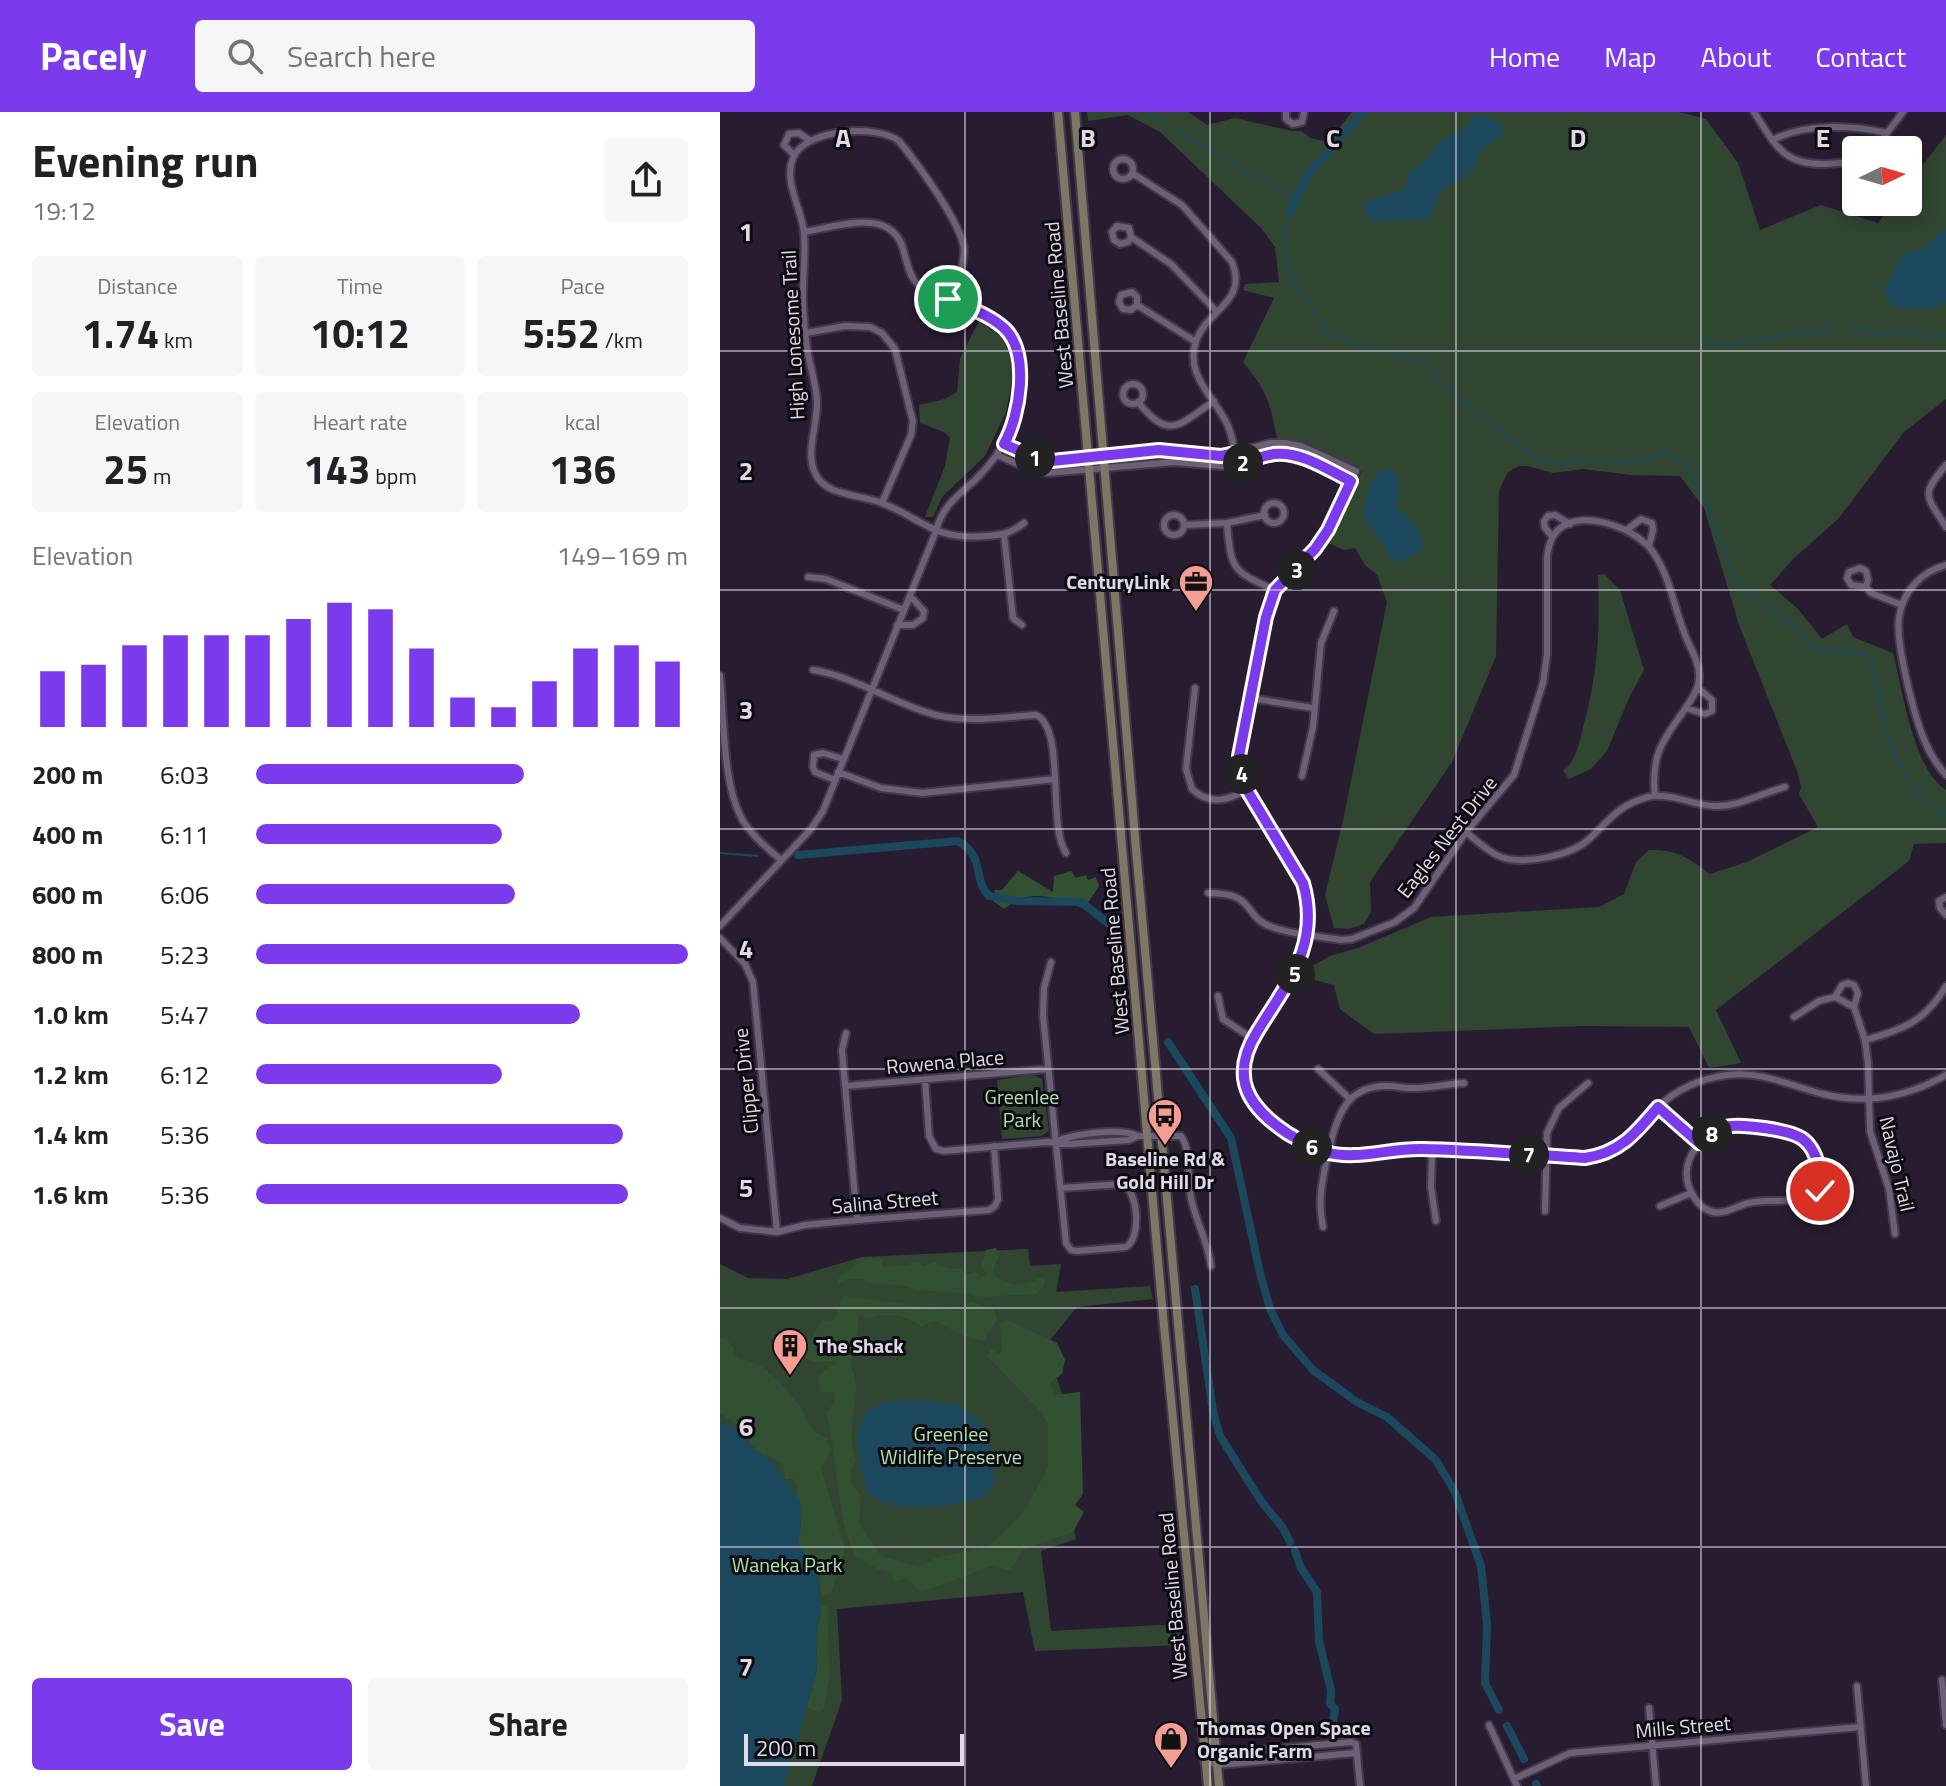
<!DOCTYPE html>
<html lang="en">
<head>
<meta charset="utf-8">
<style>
  :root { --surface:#fff; --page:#f6f6f6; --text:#202124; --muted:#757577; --accent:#7c3aed }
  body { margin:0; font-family:"Titillium Web",sans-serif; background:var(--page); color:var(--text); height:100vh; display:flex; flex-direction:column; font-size:30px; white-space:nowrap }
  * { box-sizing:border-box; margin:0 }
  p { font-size:26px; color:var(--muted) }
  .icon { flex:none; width:44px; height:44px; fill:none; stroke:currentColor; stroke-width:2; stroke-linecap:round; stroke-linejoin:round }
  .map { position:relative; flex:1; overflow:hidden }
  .details { display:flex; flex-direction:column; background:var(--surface); width:720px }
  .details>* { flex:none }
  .needle { width:52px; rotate:85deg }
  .tools { position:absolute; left:1122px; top:24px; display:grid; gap:16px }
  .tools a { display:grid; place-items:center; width:80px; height:80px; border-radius:8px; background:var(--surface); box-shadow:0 4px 20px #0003; font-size:40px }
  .scale { position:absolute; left:24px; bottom:20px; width:220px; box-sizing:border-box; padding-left:8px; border:4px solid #e0d9e6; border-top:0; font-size:22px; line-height:28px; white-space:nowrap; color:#e0d9e6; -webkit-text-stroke:6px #0e0a12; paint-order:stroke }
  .pin { position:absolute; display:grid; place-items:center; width:68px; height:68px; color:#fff; margin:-34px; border:4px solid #fff; border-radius:50%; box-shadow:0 2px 8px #0007 }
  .km { position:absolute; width:40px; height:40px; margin:-20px; border-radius:50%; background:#222; color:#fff; font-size:22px; line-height:40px; text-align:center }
  .round { display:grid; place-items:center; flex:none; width:84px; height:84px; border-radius:8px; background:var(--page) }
  .overview { display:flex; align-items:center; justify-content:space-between; height:136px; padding:0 32px }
  h1 { font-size:44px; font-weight:700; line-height:60px }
  .stats { display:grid; grid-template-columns:repeat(3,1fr); gap:12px; height:136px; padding:8px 32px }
  .stats div { display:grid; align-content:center; border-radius:8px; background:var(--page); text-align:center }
  .stats b { font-size:40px; font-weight:700 }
  .stats small { font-size:22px; font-weight:400 }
  .stats p { font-size:22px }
  .chart { height:224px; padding:16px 32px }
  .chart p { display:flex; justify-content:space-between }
  .chart svg { width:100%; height:144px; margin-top:8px; stroke:var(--accent); stroke-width:6 }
  .button { display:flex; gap:16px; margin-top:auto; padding:16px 32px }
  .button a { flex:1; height:92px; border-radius:8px; background:var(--accent); color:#fff; font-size:32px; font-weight:700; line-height:92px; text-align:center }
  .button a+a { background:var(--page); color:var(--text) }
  ul { padding:0 32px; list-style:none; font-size:26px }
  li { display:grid; grid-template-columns:128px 96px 1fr; align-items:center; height:60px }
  li i { height:20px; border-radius:10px; background:var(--accent) }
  header { display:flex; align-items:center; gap:48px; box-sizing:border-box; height:112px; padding:0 40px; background:var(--accent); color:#fff }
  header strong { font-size:38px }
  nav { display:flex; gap:44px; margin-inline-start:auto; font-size:28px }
  .search { width:560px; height:72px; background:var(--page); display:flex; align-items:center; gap:20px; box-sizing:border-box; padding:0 28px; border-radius:8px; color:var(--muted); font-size:30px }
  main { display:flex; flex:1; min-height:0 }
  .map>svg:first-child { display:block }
</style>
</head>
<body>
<header>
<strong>Pacely</strong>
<div class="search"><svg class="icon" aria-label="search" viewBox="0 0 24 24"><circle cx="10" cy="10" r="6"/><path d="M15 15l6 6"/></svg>Search here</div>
<nav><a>Home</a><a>Map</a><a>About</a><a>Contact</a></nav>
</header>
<main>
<section class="details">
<div class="overview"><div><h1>Evening run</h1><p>19:12</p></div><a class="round"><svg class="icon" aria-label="share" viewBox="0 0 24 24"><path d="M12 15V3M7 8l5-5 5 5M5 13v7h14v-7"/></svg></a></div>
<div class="stats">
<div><p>Distance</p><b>1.74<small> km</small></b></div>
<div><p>Time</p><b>10:12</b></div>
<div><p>Pace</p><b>5:52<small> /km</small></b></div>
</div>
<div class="stats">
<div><p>Elevation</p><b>25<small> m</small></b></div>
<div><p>Heart rate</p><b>143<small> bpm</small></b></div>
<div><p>kcal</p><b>136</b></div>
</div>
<div class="chart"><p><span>Elevation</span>149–169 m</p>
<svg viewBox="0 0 160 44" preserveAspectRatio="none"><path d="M5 44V27M15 44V25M25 44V19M35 44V16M45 44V16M55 44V16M65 44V11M75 44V6M85 44V8M95 44V20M105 44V35M115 44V38M125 44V30M135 44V20M145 44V19M155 44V24"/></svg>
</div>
<ul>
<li><b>200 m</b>6:03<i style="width:62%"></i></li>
<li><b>400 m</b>6:11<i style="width:57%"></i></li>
<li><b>600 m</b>6:06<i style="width:60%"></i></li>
<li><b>800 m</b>5:23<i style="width:100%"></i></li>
<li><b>1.0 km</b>5:47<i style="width:75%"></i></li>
<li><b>1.2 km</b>6:12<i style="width:57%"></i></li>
<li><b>1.4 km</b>5:36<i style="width:85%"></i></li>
<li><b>1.6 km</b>5:36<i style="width:86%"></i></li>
</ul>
<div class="button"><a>Save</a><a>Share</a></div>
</section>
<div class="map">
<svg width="1226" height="1674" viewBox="0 0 1226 1674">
  <rect width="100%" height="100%" fill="#281d30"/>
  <path fill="#314631" d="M367,0H468L487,13L515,6L572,19H582L590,26L604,29L615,21L632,0H959L986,7L1018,51L1040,118L1101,93L1158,111L1174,90H1188V72L1226,23V287L1184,320L1118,407L1073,447L1050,473L1078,497L1102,527L1127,512L1133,525L1173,541C1183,579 1193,657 1226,678V731L1194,732L1189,749L996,898L1021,951L989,956L969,915L863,914L654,922L620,897L614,873L583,865L594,853L610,844L638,836L711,805L879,795L904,782L916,750L929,738C958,738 967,745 990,762L1027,750L1098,715L1079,682L1081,675L1077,659L1019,513L984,396L960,364L911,363L863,357L833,361L808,354H799L788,360L779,378L776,544L732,650L650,770L651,800L644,812L629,817L614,816L605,783L623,709L667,490L657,463L645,453L635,436L624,438L608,431L642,359L576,329L557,327C550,290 547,279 523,250L554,186L523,178L525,172L559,170L555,135L542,117L440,20L408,3L368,9Z
    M259,209L283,226L289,237L293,263L286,300L265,344L222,385L213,405H205L225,354L230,326L224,320L200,311L199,293L225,287L237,280L240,246Z
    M884,462L900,478L924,558L909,586L887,639L871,657L849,667L843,659C856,650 859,631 863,616C878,558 880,523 878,463Z
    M313,963L322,967L329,1019L321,1024L282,1027L277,968Z
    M308,1137L310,1154L341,1152L336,1180L430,1174L433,1187L357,1195L326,1233L342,1282L351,1340L349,1391L356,1427L321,1439L331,1519L458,1512L463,1533L315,1539L303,1480L117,1497L122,1588L92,1674H0V1152L28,1166L67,1167L142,1145Z"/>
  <path fill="#325032" d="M298,759L333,780L334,764L351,759L356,766L366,763L368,768L376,765L379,774L364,797C347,789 319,779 301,787C295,789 289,794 284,797L273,789L275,778H282Z
    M276,1136L279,1144L273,1157L274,1164C292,1173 296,1175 316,1169L317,1165L324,1166V1173L317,1182L262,1185L251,1182L197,1178L180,1173L153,1172L142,1167H128L117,1172L120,1163L135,1154L136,1147L163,1146L161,1152L164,1155L190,1153L191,1150H200L202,1154L215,1150C219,1155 234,1159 240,1156L243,1160L250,1162L254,1159L262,1165L266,1162L262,1153L266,1138Z
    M124,1184L238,1199L252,1190L265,1195H273L277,1208L263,1229C255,1227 244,1225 237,1221C224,1214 217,1203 202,1215C187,1204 165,1199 148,1207L141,1203L137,1205C141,1221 132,1232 131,1248C130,1257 136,1263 136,1272C137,1299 126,1321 136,1348C126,1362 131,1372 141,1384L139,1411L161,1444L199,1455L218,1445L267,1436L302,1402L328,1356V1312L319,1298L267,1244L271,1237L279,1242L282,1239L280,1212L287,1208L337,1231L345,1248L342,1262L330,1271L335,1283L360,1280L363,1382L355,1393L364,1400L353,1420L304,1437L290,1458L272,1454L201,1480L186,1466L175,1469L169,1460L157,1457L134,1443C115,1396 118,1347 106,1299L114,1292L115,1280H100L98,1265L110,1254L117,1253L115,1249L94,1250L82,1245L86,1236L83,1232L85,1227H91L102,1208L113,1209Z
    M0,1226H5L14,1236L15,1244L19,1248C39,1243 72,1282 82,1298C87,1305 89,1315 95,1320C99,1323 103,1324 107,1326L111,1339L101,1356L125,1437L111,1482L102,1484L98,1461L78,1431C82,1408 80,1389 74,1367H65L63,1352L48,1343L44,1345L29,1331L30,1322L0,1301Z
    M109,1491L108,1523L110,1564L104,1596L100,1600C92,1599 88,1597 85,1590L97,1542L96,1525L102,1495Z"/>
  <path fill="#1b485d" d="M760,3L779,10L782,16V23L760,39L755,54L743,66L725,76L717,87L712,102L706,108L652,109L646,104L643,96L648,89L685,77L691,58L706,48L724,26L745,17L754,4Z
    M1226,116V189L1214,197L1172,195L1163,178L1172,165L1179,147L1184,142L1202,137Z
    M668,356C683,364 678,379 676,394L697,416L704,433L701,439L680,450L670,447C665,428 649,419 642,401C649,384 650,359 668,356Z
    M205,1289L238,1292L260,1310L269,1329L275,1369L263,1386C226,1394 184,1403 149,1384C140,1354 122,1302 166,1290C177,1287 193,1289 205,1289Z
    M0,1309L25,1322C32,1341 40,1337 51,1350C62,1362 69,1376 80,1387L81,1415L78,1431L98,1461L101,1497L96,1525L97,1559L64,1674H0Z"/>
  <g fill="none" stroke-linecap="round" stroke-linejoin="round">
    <path stroke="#1b485d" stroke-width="2" d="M428,0L441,9
      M456,18L581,91
      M570,100L564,118L566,143L573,168L605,218L622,227L704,251L737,285L797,333L824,350L847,352L862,347L912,351L947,339L963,350L984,384L1015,466L1040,492L1067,510L1091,533L1103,539L1142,540L1152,547C1160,602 1171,675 1226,702
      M1126,213L1137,214L1152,223L1181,219L1210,225L1226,223
      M980,228L1009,234L1077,220H1099L1117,211
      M0,741L38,744"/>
    <path stroke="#1b485d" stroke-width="8" d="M570,100L587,64L643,0
      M78,743L238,729C266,745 252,766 269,784L297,789L361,790L393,815
      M448,930L511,1026L540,1161L550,1197L563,1223L593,1258L637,1290L667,1305L716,1348L735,1380L761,1454L767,1512L765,1571L779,1598
      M475,1177L493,1299L500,1324L541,1389L563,1416L570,1430
      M575,1439L581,1456L597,1480L599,1529L611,1578L610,1592L615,1597L611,1622
      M787,1614L804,1647
      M816,1672L817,1674"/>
    <defs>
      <path id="minor" d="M566,0V7L573,12L582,10L584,0
        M1034,0C1055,32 1062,53 1105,52C1115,51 1126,51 1136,49
        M1053,28C1084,11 1132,13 1167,21
        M1154,38L1183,0
        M74,43L64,33L69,22L79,21L89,28
        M393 57a10 10 0 1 1 20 0a10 10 0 1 1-20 0Z
        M412,61L462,93L512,150C528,191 487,197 476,229C464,264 496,286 508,314C512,323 514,335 516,345
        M411,125L408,130L400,132L394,128L392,120L397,114L409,116L411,125L451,152L497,200
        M228,187C236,173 243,157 244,140C245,115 196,50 179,29C157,12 87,17 74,44C62,69 82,96 84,121C86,144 82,169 83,193C84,209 85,226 88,242C91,257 96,273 97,289C98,312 85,340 95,361C105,384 138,382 159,390C203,406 212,429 266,424C283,423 291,421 304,411
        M417,193L411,198L403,197L399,190L401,183L412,180L417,185V193L476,230
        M86,221L125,214L150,215L162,221L175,237L193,310L191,323L162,391
        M403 282a10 10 0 1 1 20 0a10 10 0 1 1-20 0Z
        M418,290C449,329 459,313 494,289
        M284,332L320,348L332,349L439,338L501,344L550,331H565L581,334L636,359L608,418L595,437L555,478L546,505L519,644L521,660L527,678L583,771C602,833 567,871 537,920C509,965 528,995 567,1021C579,1028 591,1036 605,1040C637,1049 669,1036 702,1037C756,1038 811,1043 865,1046C904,1040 912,1021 937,996C956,977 982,966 1008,963C1042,959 1071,974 1103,982C1147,993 1187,985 1226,963
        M277,343L313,359L327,361L454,350L502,354L556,342H568L581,345L631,369
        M1226,353C1200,384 1206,383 1226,415
        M544 401a10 10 0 1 1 20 0a10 10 0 1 1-20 0Z
        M444 413a10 10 0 1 1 20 0a10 10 0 1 1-20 0Z
        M507,411C511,458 512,459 555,478
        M464,413L507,411L545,403
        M908,417L921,407L932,411L933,418L929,434
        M284,423L293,506L302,513
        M833,425L825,416L824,409L828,404L835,403L850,412
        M1226,453C1201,460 1183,479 1179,505C1175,530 1195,608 1206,632C1211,644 1218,654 1226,663
        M88,465L106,467L184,498
        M1146,475L1131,473L1127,466L1129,460L1140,456L1146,459L1148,468L1146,475L1151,481L1182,493
        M177,513H193L203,506L204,499L190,484
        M93,558C137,565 173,592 216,603C248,611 283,605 316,603C346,616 327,714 346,741
        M0,563C4,605 2,677 25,712C35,726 48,737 61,748
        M475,576L466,657L472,677C490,694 508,688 527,678
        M530,586L593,596
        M966,596L985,602L992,599V588L978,576
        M118,660L161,676L203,681L335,667
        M582,664L593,615L601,531L614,499
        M115,668L95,660L93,655L94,643L103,641L123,647
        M746,720C757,729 768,740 781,745C804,753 851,744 869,727C890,708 898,693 928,685C949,680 973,693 994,694C1019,695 1042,681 1065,675
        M488,781C538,781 521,804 552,815C573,823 599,824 621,828L632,827L675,810L694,796L746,720L794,663L823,571L827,543V444C829,432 832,420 845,413C870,400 917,417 933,440C949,463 954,494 964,520C967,530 973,539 976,548C979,556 980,565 978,573C976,582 968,592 963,600C941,630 931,645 935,684
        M1226,785L1219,789L1220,796L1226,803
        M0,814L91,717L103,699L216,419C222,394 238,384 256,367C286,338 300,305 299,263C299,247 297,229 285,218C263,195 229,194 203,177C190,168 188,154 184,140C173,93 117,115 84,120
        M0,826L25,852L33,870L57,1120
        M331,850L324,876L323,903L346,1131L351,1138L357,1139L406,1135C422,1125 418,1080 403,1072L341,1076
        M498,884L503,907L533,927
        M1115,885L1122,873L1128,871L1134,873L1138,881L1134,895
        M1074,905L1099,889L1115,885L1134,895L1145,928L1148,951L1150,1019L1169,1077L1175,1122
        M126,921L122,938L137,1108
        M1145,928C1182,918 1206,909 1226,874
        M598,957L629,986
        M205,967L209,1024L216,1037L224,1039L327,1030L350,1032L409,1028L418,1024H461C472,1040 467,1067 471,1086C476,1110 488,1130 491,1154
        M125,974L327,957
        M938,995L979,1031
        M1019,1014C1039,1017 1079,1015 1090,1034C1096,1044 1099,1059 1103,1070L1095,1086C1075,1091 1054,1087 1034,1090C1020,1091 1007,1103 993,1100C984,1098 978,1092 974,1085C952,1051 983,1016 1019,1014Z
        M336,1029C356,1022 400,1015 418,1024
        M712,1038L711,1075L716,1109
        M1095,1086L1109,1091L1116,1083L1110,1072L1103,1070
        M940,1094L971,1081
        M825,1099L827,1021L839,996L868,971
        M0,1106L20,1116L57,1120L85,1113L137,1108L269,1098L275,1094L278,1087L274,1034
        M603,1115C597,1088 603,1064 609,1037C618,1002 627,972 670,974C676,974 682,976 689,976C706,977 726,972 744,971
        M1222,1568L1226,1613
        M1137,1574L1146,1674
        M929,1596L936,1674
        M769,1613L797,1674
        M484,1647L496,1642L631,1630L636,1632L640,1674
        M484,1647L497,1653L636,1641
        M794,1667L850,1641L1140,1615"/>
      <path id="secondary" d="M338,0L441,1182L488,1674
        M355,0L416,737L499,1674"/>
    </defs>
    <use href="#minor" stroke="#423949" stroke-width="10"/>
    <use href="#secondary" stroke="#423949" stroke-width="12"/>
    <use href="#minor" stroke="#6c6076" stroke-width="6"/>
    <use href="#secondary" stroke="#7e7766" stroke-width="8"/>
  </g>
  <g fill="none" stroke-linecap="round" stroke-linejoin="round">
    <defs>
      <path id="route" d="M228,187C248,196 269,202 285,217C310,242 300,304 284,332L320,348L332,349L439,338L501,344L515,341L517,352C530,349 542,344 554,342C581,339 608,358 631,369L608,418L595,437L555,478L546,505L519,644L527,678L583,771C601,833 567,871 537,920C509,965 528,995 567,1021C579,1028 591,1036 605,1040C637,1049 669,1036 702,1037C756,1038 811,1043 865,1046C900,1041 916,1021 938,995L979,1031C987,1026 996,1017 1005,1015C1020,1011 1073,1018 1084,1028C1096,1037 1104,1065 1100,1079"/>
    </defs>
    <use href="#route" stroke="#fff" stroke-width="16"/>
    <use href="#route" stroke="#7c3aed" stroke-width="10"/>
  </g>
  <path fill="none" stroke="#e0d9e6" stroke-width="2" stroke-opacity="0.55" d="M245,0V1674M490,0V1674M736,0V1674M981,0V1674M0,239H1226M0,478H1226M0,717H1226M0,957H1226M0,1196H1226M0,1435H1226"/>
  <defs>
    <symbol id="office-pin" viewBox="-11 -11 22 30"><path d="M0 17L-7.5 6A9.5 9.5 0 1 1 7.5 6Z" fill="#f59c93" stroke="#0e0a12"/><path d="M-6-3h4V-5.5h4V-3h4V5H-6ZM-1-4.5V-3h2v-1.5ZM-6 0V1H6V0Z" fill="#111"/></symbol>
    <symbol id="bus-pin" viewBox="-11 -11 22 30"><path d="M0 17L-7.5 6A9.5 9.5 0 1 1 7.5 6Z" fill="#f59c93" stroke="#0e0a12"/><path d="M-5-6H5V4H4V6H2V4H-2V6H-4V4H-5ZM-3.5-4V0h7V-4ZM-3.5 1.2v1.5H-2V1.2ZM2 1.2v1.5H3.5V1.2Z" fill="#111"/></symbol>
    <symbol id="building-pin" viewBox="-11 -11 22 30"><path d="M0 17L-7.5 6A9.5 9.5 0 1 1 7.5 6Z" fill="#f59c93" stroke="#0e0a12"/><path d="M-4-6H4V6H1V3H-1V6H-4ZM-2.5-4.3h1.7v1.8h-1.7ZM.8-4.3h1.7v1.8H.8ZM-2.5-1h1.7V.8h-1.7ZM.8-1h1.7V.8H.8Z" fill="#111"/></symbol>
    <symbol id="shop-pin" viewBox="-11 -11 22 30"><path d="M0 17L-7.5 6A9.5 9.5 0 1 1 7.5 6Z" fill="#f59c93" stroke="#0e0a12"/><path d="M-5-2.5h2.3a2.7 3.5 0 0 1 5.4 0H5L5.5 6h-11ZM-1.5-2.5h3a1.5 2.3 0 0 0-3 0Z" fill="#111"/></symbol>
  </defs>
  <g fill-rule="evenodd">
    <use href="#office-pin" x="456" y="450" width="40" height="54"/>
    <use href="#bus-pin" x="425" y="984" width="40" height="54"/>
    <use href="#building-pin" x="50" y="1214" width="40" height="54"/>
    <use href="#shop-pin" x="431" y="1607" width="40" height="54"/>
  </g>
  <g text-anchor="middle" stroke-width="6" stroke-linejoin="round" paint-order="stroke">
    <g font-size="20" fill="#e0d9e6" stroke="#0e0a12">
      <text transform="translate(339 193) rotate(-95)" y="7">West Baseline Road</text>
      <text transform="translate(73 223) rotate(-93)" y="7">High Lonesome Trail</text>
      <text transform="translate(727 725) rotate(-52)" y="7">Eagles Nest Drive</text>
      <text transform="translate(395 839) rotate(-95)" y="7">West Baseline Road</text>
      <text transform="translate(225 950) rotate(-5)" y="7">Rowena Place</text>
      <text transform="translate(26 969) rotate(-96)" y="7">Clipper Drive</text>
      <text transform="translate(1177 1052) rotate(77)" y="7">Navajo Trail</text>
      <text transform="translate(165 1090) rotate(-5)" y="7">Salina Street</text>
      <text transform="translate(453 1484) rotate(-95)" y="7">West Baseline Road</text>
      <text transform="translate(963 1615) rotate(-5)" y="7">Mills Street</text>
    </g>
    <g font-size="20" font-weight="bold" fill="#e0d9e6" stroke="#0e0a12" text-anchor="start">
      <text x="450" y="477" text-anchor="end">CenturyLink</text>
      <text x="445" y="1054" text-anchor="middle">Baseline Rd &amp;<tspan x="445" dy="23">Gold Hill Dr</tspan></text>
      <text x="96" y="1241">The Shack</text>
      <text x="477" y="1623">Thomas Open Space<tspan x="477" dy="23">Organic Farm</tspan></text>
    </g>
    <g font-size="20" fill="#aee2ac" stroke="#0e0a12">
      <text x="302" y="992">Greenlee<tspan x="302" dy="23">Park</tspan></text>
      <text x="231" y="1329">Greenlee<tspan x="231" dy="23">Wildlife Preserve</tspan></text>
      <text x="67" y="1460">Waneka Park</text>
    </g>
  </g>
  <g font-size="26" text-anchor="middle" font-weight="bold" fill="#e0d9e6" stroke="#0e0a12" stroke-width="6" stroke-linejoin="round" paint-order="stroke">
    <text x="123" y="35">A</text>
    <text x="368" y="35">B</text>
    <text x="613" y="35">C</text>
    <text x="858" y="35">D</text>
    <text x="1103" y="35">E</text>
    <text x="26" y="129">1</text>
    <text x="26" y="368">2</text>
    <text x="26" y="607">3</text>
    <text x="26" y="846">4</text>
    <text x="26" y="1085">5</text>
    <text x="26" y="1324">6</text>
    <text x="26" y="1564">7</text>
  </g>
</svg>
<div class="tools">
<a><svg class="needle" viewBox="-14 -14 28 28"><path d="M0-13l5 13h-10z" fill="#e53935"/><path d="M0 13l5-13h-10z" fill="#757577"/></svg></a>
</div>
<div class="scale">200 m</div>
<div class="pin" style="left:228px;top:187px;background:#1e9e55"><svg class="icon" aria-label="arrive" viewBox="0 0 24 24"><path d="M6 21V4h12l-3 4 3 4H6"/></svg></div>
<div class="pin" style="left:1100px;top:1079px;background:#d93025"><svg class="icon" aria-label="check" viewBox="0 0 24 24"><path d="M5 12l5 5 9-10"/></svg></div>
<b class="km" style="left:315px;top:346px">1</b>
<b class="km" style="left:523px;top:351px">2</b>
<b class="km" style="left:577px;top:458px">3</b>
<b class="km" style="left:522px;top:662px">4</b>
<b class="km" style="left:575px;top:862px">5</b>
<b class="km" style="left:592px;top:1035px">6</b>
<b class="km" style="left:809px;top:1043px">7</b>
<b class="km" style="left:992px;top:1022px">8</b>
</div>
</main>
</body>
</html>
